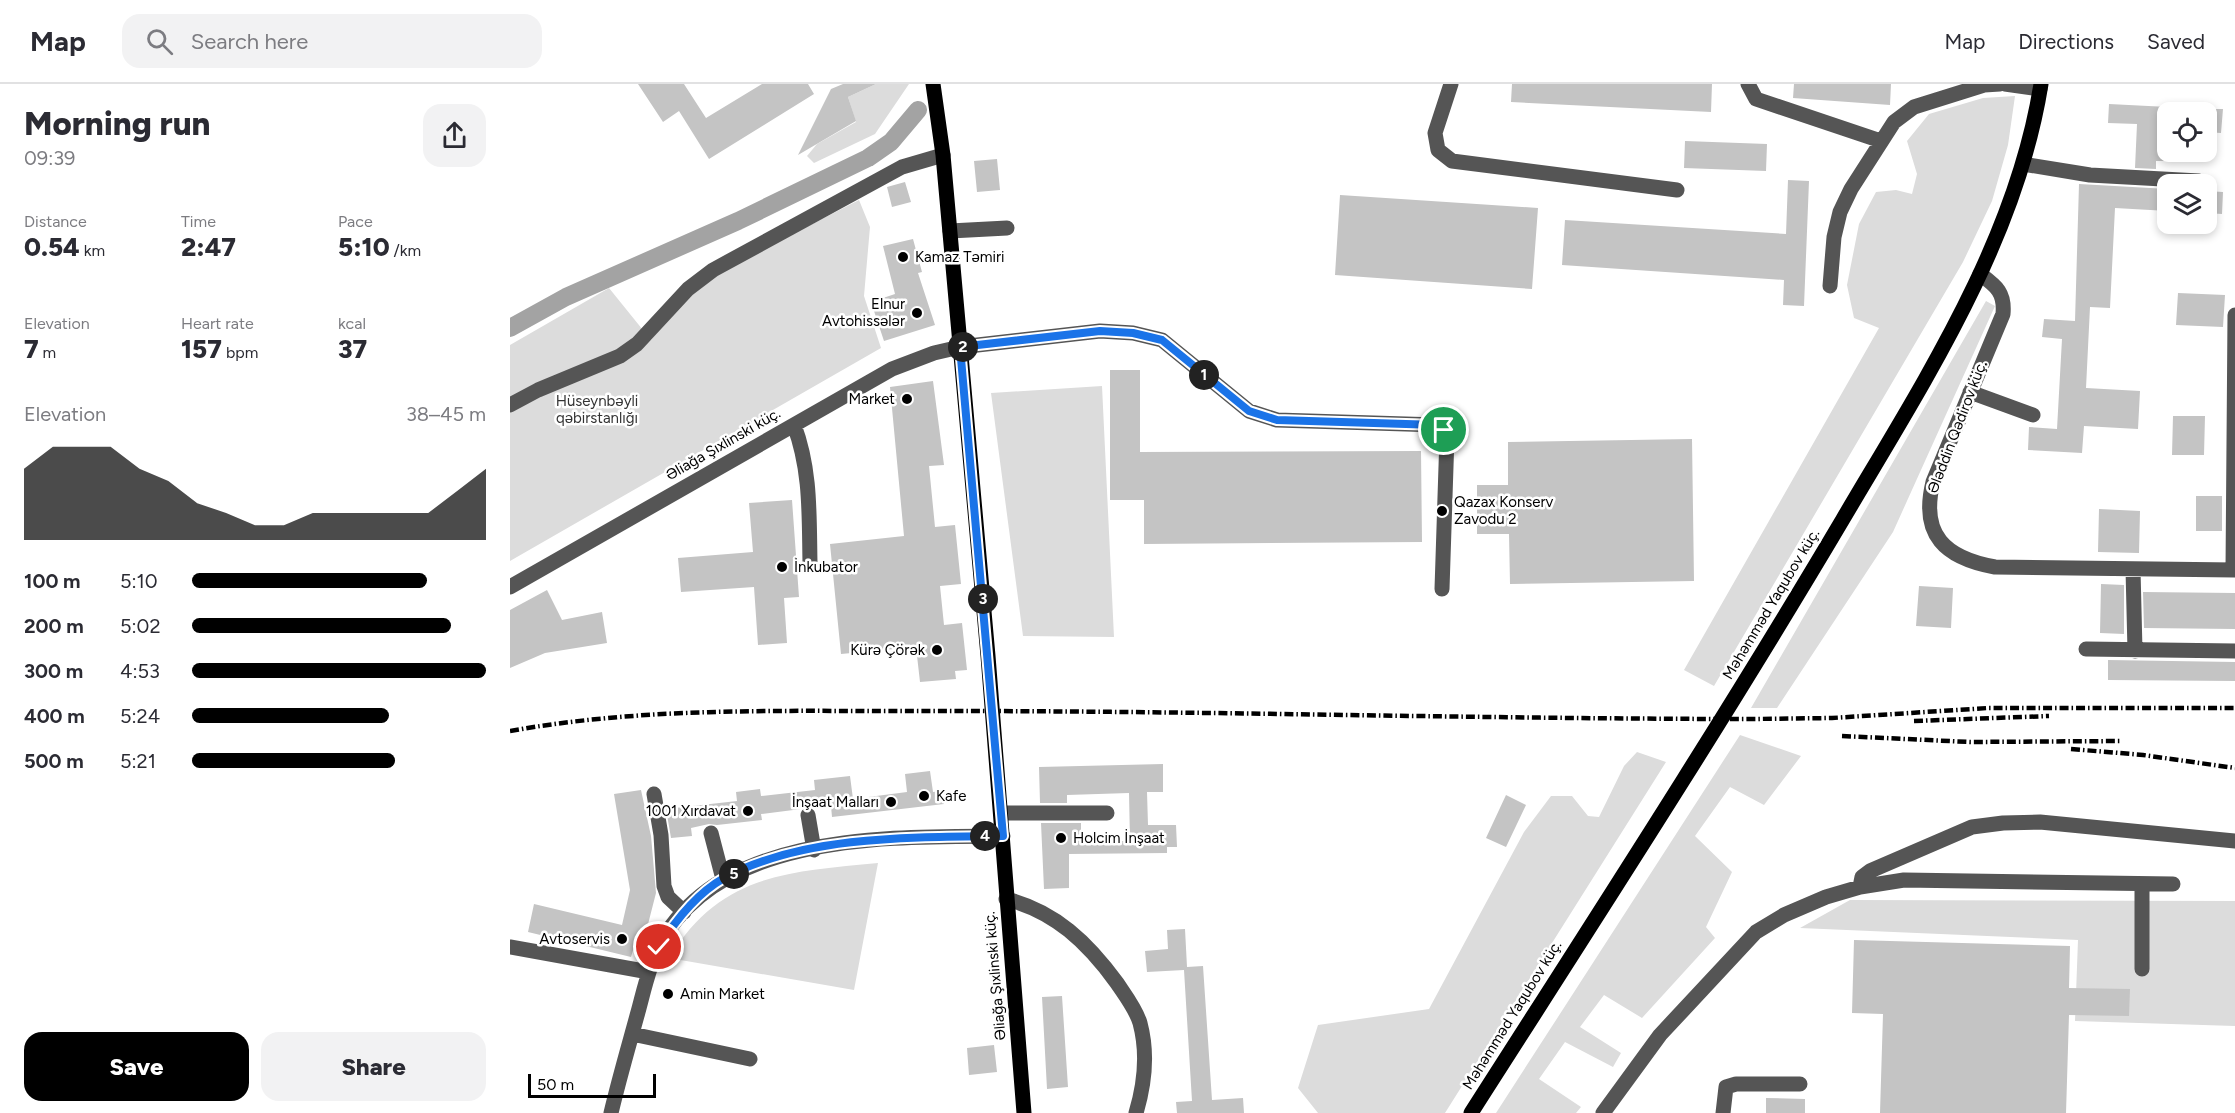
<!DOCTYPE html>
<html lang="en">
<head>
<meta charset="utf-8">
<style>
  :root { --surface:#fff; --page:#f2f2f3; --text:#2b2b33; --muted:#7c7c81; --line:#e1e1e2; --accent:#000 }
  body { margin:0; font-family:Figtree,sans-serif; background:var(--page); color:var(--text); height:100vh; display:flex; flex-direction:column; font-size:22px; white-space:nowrap }
  * { box-sizing:border-box; margin:0 }
  p { font-size:20px; color:var(--muted) }
  .icon { flex:none; width:33px; height:33px; fill:none; stroke:currentColor; stroke-width:2; stroke-linecap:round; stroke-linejoin:round }
  .map { position:relative; flex:1; overflow:hidden }
  .panel { display:flex; flex-direction:column; background:var(--surface); width:510px }
  .panel>* { flex:none }
  .buttons { position:absolute; left:1647px; top:18px; display:grid; gap:12px }
  .buttons a { display:grid; place-items:center; width:60px; height:60px; border-radius:12px; background:var(--surface); box-shadow:0 3px 9px #0003; font-size:30px }
  .scale { position:absolute; left:18px; bottom:15px; width:128px; box-sizing:border-box; padding-left:6px; border:3px solid #000; border-top:0; font-size:16px; line-height:21px; white-space:nowrap; color:#000; -webkit-text-stroke:4px #fff; paint-order:stroke }
  .pin { position:absolute; display:grid; place-items:center; width:51px; height:51px; color:#fff; margin:-26px; border:3px solid #fff; border-radius:50%; box-shadow:0 2px 6px #0007 }
  .km { position:absolute; width:30px; height:30px; margin:-15px; border-radius:50%; background:#222; color:#fff; font-size:16px; line-height:30px; text-align:center }
  .round { display:grid; place-items:center; flex:none; width:63px; height:63px; border-radius:18px; background:var(--page) }
  .overview { display:flex; align-items:center; justify-content:space-between; height:102px; padding:0 24px }
  h1 { font-size:33px; font-weight:800; line-height:45px }
  .figures { display:grid; grid-template-columns:repeat(3,1fr); gap:9px; height:102px; padding:6px 24px }
  .figures div { display:grid; align-content:center }
  .figures b { font-size:26px; font-weight:800 }
  .figures small { font-size:16px; font-weight:400 }
  .figures p { font-size:16px }
  .chart { height:168px; padding:12px 24px }
  .chart p { display:flex; justify-content:space-between }
  .chart svg { width:100%; height:108px; margin-top:6px; fill:var(--accent); opacity:.7 }
  .button { display:flex; gap:12px; margin-top:auto; padding:12px 24px }
  .button a { flex:1; height:69px; border-radius:18px; background:var(--accent); color:#fff; font-size:24px; font-weight:800; line-height:69px; text-align:center }
  .button a+a { background:var(--page); color:var(--text) }
  ul { padding:0 24px; list-style:none; font-size:20px }
  li { display:grid; grid-template-columns:96px 72px 1fr; align-items:center; height:45px }
  li i { height:15px; border-radius:8px; background:var(--accent) }
  header { display:flex; align-items:center; gap:36px; box-sizing:border-box; height:84px; padding:0 30px; background:var(--surface); border-bottom:2px solid var(--line) }
  header strong { font-size:28px }
  nav { display:flex; gap:33px; margin-inline-start:auto; font-size:21px }
  .search { width:420px; height:54px; background:var(--page); display:flex; align-items:center; gap:15px; box-sizing:border-box; padding:0 21px; border-radius:18px; color:var(--muted); font-size:22px }
  main { display:flex; flex:1; min-height:0 }
  .map>svg:first-child { display:block }
</style>
</head>
<body>
<header>
<strong>Map</strong>
<div class="search"><svg class="icon" aria-label="search" viewBox="0 0 24 24"><circle cx="10" cy="10" r="6"/><path d="M15 15l6 6"/></svg>Search here</div>
<nav><a>Map</a><a>Directions</a><a>Saved</a></nav>
</header>
<main>
<section class="panel">
<div class="overview"><div><h1>Morning run</h1><p>09:39</p></div><a class="round"><svg class="icon" aria-label="share" viewBox="0 0 24 24"><path d="M12 15V3M7 8l5-5 5 5M5 13v7h14v-7"/></svg></a></div>
<div class="figures">
<div><p>Distance</p><b>0.54<small> km</small></b></div>
<div><p>Time</p><b>2:47</b></div>
<div><p>Pace</p><b>5:10<small> /km</small></b></div>
</div>
<div class="figures">
<div><p>Elevation</p><b>7<small> m</small></b></div>
<div><p>Heart rate</p><b>157<small> bpm</small></b></div>
<div><p>kcal</p><b>37</b></div>
</div>
<div class="chart"><p><span>Elevation</span>38–45 m</p>
<svg viewBox="0 0 160 44" preserveAspectRatio="none"><path d="M0 44V15L10 6L20 6L30 6L40 15L50 20L60 29L70 33L80 38L90 38L100 33L110 33L120 33L130 33L140 33L150 24L160 15V44z"/></svg>
</div>
<ul>
<li><b>100 m</b>5:10<i style="width:80%"></i></li>
<li><b>200 m</b>5:02<i style="width:88%"></i></li>
<li><b>300 m</b>4:53<i style="width:100%"></i></li>
<li><b>400 m</b>5:24<i style="width:67%"></i></li>
<li><b>500 m</b>5:21<i style="width:69%"></i></li>
</ul>
<div class="button"><a>Save</a><a>Share</a></div>
</section>
<div class="map">
<svg width="1725" height="1029" viewBox="0 0 1725 1029">
  <rect width="100%" height="100%" fill="#fff"/>
  <path fill="#dcdcdc" d="M366,0H399L365,50L304,79L297,72L307,60L346,38L338,13Z
    M1505,12L1498,61L1482,117L1453,178L1204,602L1174,586L1369,244L1344,234L1337,201L1349,140L1366,108L1386,106L1402,110L1407,90L1397,57L1419,30L1473,14Z
    M349,116L360,143L354,212L371,264L0,477V261L99,204L141,256L166,224L207,189Z
    M1476,217L1485,222L1383,448L1267,624H1241Z
    M592,302L604,553L513,552L481,309Z
    M1230,651L1291,672L1254,721L1220,703L1185,752L1222,788L1196,843L1205,854L1132,934L1094,911L1070,943L1111,969L1103,983L1055,958L1029,995L1071,1023L1066,1029H986Z
    M1127,668L1156,678L935,1029H808L788,1004L808,941L919,925L1014,748L1041,712H1062L1078,732L1089,733L1114,682Z
    M368,779L344,906L159,874C211,789 278,788 368,779Z
    M1340,816L1725,817V942L1565,937L1568,856L1290,844Z"/>
  <g fill="none" stroke-linecap="round" stroke-linejoin="round">
    <path stroke="#a3a3a3" stroke-width="18" d="M0,244L56,213L228,137L358,74L381,58L408,26"/>
  </g>
  <path fill="#c4c4c4" d="M128,0H174L196,34L252,0H298L304,10L199,75L169,27L153,38Z
    M333,0H366L338,13L346,37L288,71L321,5Z
    M1002,0H1202L1201,28L1001,18Z
    M1284,0H1381L1380,21L1283,14Z
    M1599,20L1658,23V77H1646V85L1625,84L1627,40L1598,39Z
    M1696,25H1713L1711,49L1696,48Z
    M1175,57L1257,60L1256,87L1174,84Z
    M487,75L490,106L467,108L464,77Z
    M1278,96L1299,97L1294,222L1273,221L1274,196L1052,181L1055,136L1276,150Z
    M395,98L401,118L382,123L377,103Z
    M1569,100L1658,105V127L1605,124L1600,224L1580,223L1576,304L1630,307L1628,345L1574,342L1572,369L1518,366L1519,343L1547,345L1552,255L1532,253L1534,235L1565,237Z
    M1696,107L1713,108L1712,130L1696,129Z
    M830,111L1028,124L1022,205L825,191Z
    M403,155L412,188L408,189L425,241L374,257L361,218L385,210L373,162Z
    M1668,209L1715,211L1713,243L1666,241Z
    M600,286H630V368L911,367L912,458L634,460V416H600Z
    M423,297L434,381L419,382L425,443L445,441L451,500L430,502L434,541L452,539L457,586L445,587L446,595L410,598L406,563L331,570L320,460L394,452L380,303Z
    M1663,332H1695L1694,371H1662Z
    M1182,355L1184,497L1000,500L999,450H967V401H998V358Z
    M1686,412H1712V447H1686Z
    M282,416L289,513L274,514L277,559L248,561L244,503L171,508L168,474L243,468L239,419Z
    M1589,425L1630,427L1629,469L1588,468Z
    M1591,500L1614,501V550L1590,549Z
    M1409,502L1443,504L1441,544L1406,542Z
    M37,506L52,536L92,528L97,559L35,569L0,584V526Z
    M1633,508L1725,509V545L1634,544Z
    M1598,576L1725,578V597L1598,596Z
    M653,680V708H637L638,741H666L667,763H657V769L559,770V804L534,805L531,739H571V757H620L619,709L557,711V719H530L529,683Z
    M420,687L423,708L432,707L434,720L322,733L321,722L297,721L291,725L251,730L252,736L207,741L199,740L181,744L182,752L161,754L156,725L227,717L226,708L250,705L251,712L305,706L304,696L340,692L343,715L397,708L395,690Z
    M131,706L141,752L146,809L136,848L129,846L121,873L18,848L24,820L112,841L120,806L104,710Z
    M996,711L1016,721L996,763L976,754Z
    M675,845L677,883L693,882L702,1016L733,1014L734,1029H667L666,1018L682,1017L674,886L637,888L635,867L658,865L657,846Z
    M1344,856L1560,862L1559,904L1620,905L1619,932L1559,931L1556,1029H1370L1373,930L1342,929Z
    M552,912L558,1003L537,1005L532,913Z
    M484,961L487,988L459,991L457,964Z
    M1256,1014L1295,1015V1029H1256Z"/>
  <g fill="none" stroke-linecap="round" stroke-linejoin="round">
    <path stroke="#555" stroke-width="15" d="M941,0L925,49L928,66L942,77L1167,106
      M1238,0L1246,15L1371,57
      M1495,0L1530,5
      M1513,80L1580,91L1689,97
      M440,147L497,144
      M1470,190C1486,202 1495,208 1493,230L1423,398C1410,451 1435,474 1485,483L1725,486
      M1320,202L1324,153L1330,128L1341,105L1384,38L1404,23L1474,1L1490,0
      M1460,308L1523,331
      M0,321L28,306L110,272L127,260L178,205L203,186L392,83L433,71
      M284,341C301,386 299,431 300,479
      M1623,485L1625,567
      M1723,486L1725,231
      M0,503L382,285L424,269L450,263L590,247L623,249L652,256L739,327L767,336L928,341L937,352L932,505
      M1576,565L1725,567
      M144,710L151,751L154,802L158,813L174,828
      M491,729H597
      M298,731L304,766
      M201,749L213,795
      M1350,803L1352,793L1360,787L1462,743L1493,739L1530,738L1725,757
      M496,815C545,827 578,859 607,899C615,911 626,925 630,939C638,969 635,999 626,1029
      M0,863L139,888
      M1632,885V800
      M122,950L240,975
      M101,1029C109,995 119,961 128,928C134,906 139,882 149,862C209,747 382,753 493,752
      M1093,1029L1150,951L1246,848L1274,831L1316,813L1350,803L1394,796L1663,800
      M1213,1029L1216,1003L1226,1000H1290"/>
    <path stroke="#000" stroke-width="15" d="M423,0L433,71L478,572L514,1029
      M961,1029C1087,832 1214,636 1333,435C1413,299 1506,158 1531,0"/>
    <path stroke="#000" stroke-width="4.5" stroke-dasharray="9 3 1.5 3" stroke-linecap="butt" d="M1404,637L1539,632
      M0,647C145,621 290,628 436,627C705,627 974,635 1243,635L1322,634L1478,624H1725
      M1332,652L1460,658L1612,657
      M1561,665L1633,671L1725,684"/>
  </g>
  <g fill="none" stroke-linecap="round" stroke-linejoin="round">
    <defs>
      <path id="route" d="M149,863C165,837 186,810 214,794C293,751 406,753 493,752L450,263L590,247L623,249L652,256L739,327L767,336L928,341L934,346"/>
    </defs>
    <use href="#route" stroke="#fff" stroke-width="12"/>
    <use href="#route" stroke="#1a73e8" stroke-width="8"/>
  </g>
  <g fill="#000" stroke="#fff" stroke-width="2">
    <circle cx="393" cy="173" r="6"/>
    <circle cx="407" cy="229" r="6"/>
    <circle cx="397" cy="315" r="6"/>
    <circle cx="932" cy="427" r="6"/>
    <circle cx="272" cy="483" r="6"/>
    <circle cx="427" cy="566" r="6"/>
    <circle cx="414" cy="712" r="6"/>
    <circle cx="381" cy="718" r="6"/>
    <circle cx="238" cy="727" r="6"/>
    <circle cx="551" cy="754" r="6"/>
    <circle cx="112" cy="855" r="6"/>
    <circle cx="158" cy="910" r="6"/>
  </g>
  <g text-anchor="middle" stroke-width="5" stroke-linejoin="round" paint-order="stroke">
    <g font-size="15" fill="#000" stroke="#fff" text-anchor="start">
      <text x="405" y="178">Kamaz Təmiri</text>
      <text x="395" y="225" text-anchor="end">Elnur<tspan x="395" dy="17">Avtohissələr</tspan></text>
      <text x="385" y="320" text-anchor="end">Market</text>
      <text x="944" y="423">Qazax Konserv<tspan x="944" dy="17">Zavodu 2</tspan></text>
      <text x="284" y="488">İnkubator</text>
      <text x="415" y="571" text-anchor="end">Kürə Çörək</text>
      <text x="426" y="717">Kafe</text>
      <text x="369" y="723" text-anchor="end">İnşaat Malları</text>
      <text x="226" y="732" text-anchor="end">1001 Xırdavat</text>
      <text x="563" y="759">Holcim İnşaat</text>
      <text x="100" y="860" text-anchor="end">Avtoservis</text>
      <text x="170" y="915">Amin Market</text>
    </g>
    <g font-size="15" fill="#333" stroke="#fff">
      <text x="87" y="322">Hüseynbəyli<tspan x="87" dy="17">qəbirstanlığı</tspan></text>
    </g>
    <g font-size="15" fill="#000" stroke="#fff">
      <text transform="translate(1447 343) rotate(-69)" y="5">Ələddin Qədirov küç.</text>
      <text transform="translate(213 360) rotate(-30)" y="5">Əliağa Şıxlinski küç.</text>
      <text transform="translate(1261 520) rotate(-59)" y="5">Məhəmməd Yaqubov küç.</text>
      <text transform="translate(485 892) rotate(-95)" y="5">Əliağa Şıxlinski küç.</text>
      <text transform="translate(1002 931) rotate(-58)" y="5">Məhəmməd Yaqubov küç.</text>
    </g>
  </g>
</svg>
<div class="buttons">
<a><svg class="icon" aria-label="locate" viewBox="0 0 24 24"><circle cx="12" cy="12" r="6"/><path d="M12 2v4M12 18v4M2 12h4M18 12h4"/></svg></a>
<a><svg class="icon" aria-label="layers" viewBox="0 0 24 24"><path d="M12 4l9 5-9 5-9-5zM3 14l9 5 9-5"/></svg></a>
</div>
<div class="scale">50 m</div>
<div class="pin" style="left:934px;top:346px;background:#1e9e55"><svg class="icon" aria-label="arrive" viewBox="0 0 24 24"><path d="M6 21V4h12l-3 4 3 4H6"/></svg></div>
<div class="pin" style="left:149px;top:863px;background:#d93025"><svg class="icon" aria-label="check" viewBox="0 0 24 24"><path d="M5 12l5 5 9-10"/></svg></div>
<b class="km" style="left:694px;top:291px">1</b>
<b class="km" style="left:453px;top:263px">2</b>
<b class="km" style="left:473px;top:515px">3</b>
<b class="km" style="left:475px;top:752px">4</b>
<b class="km" style="left:224px;top:790px">5</b>
</div>
</main>
</body>
</html>
